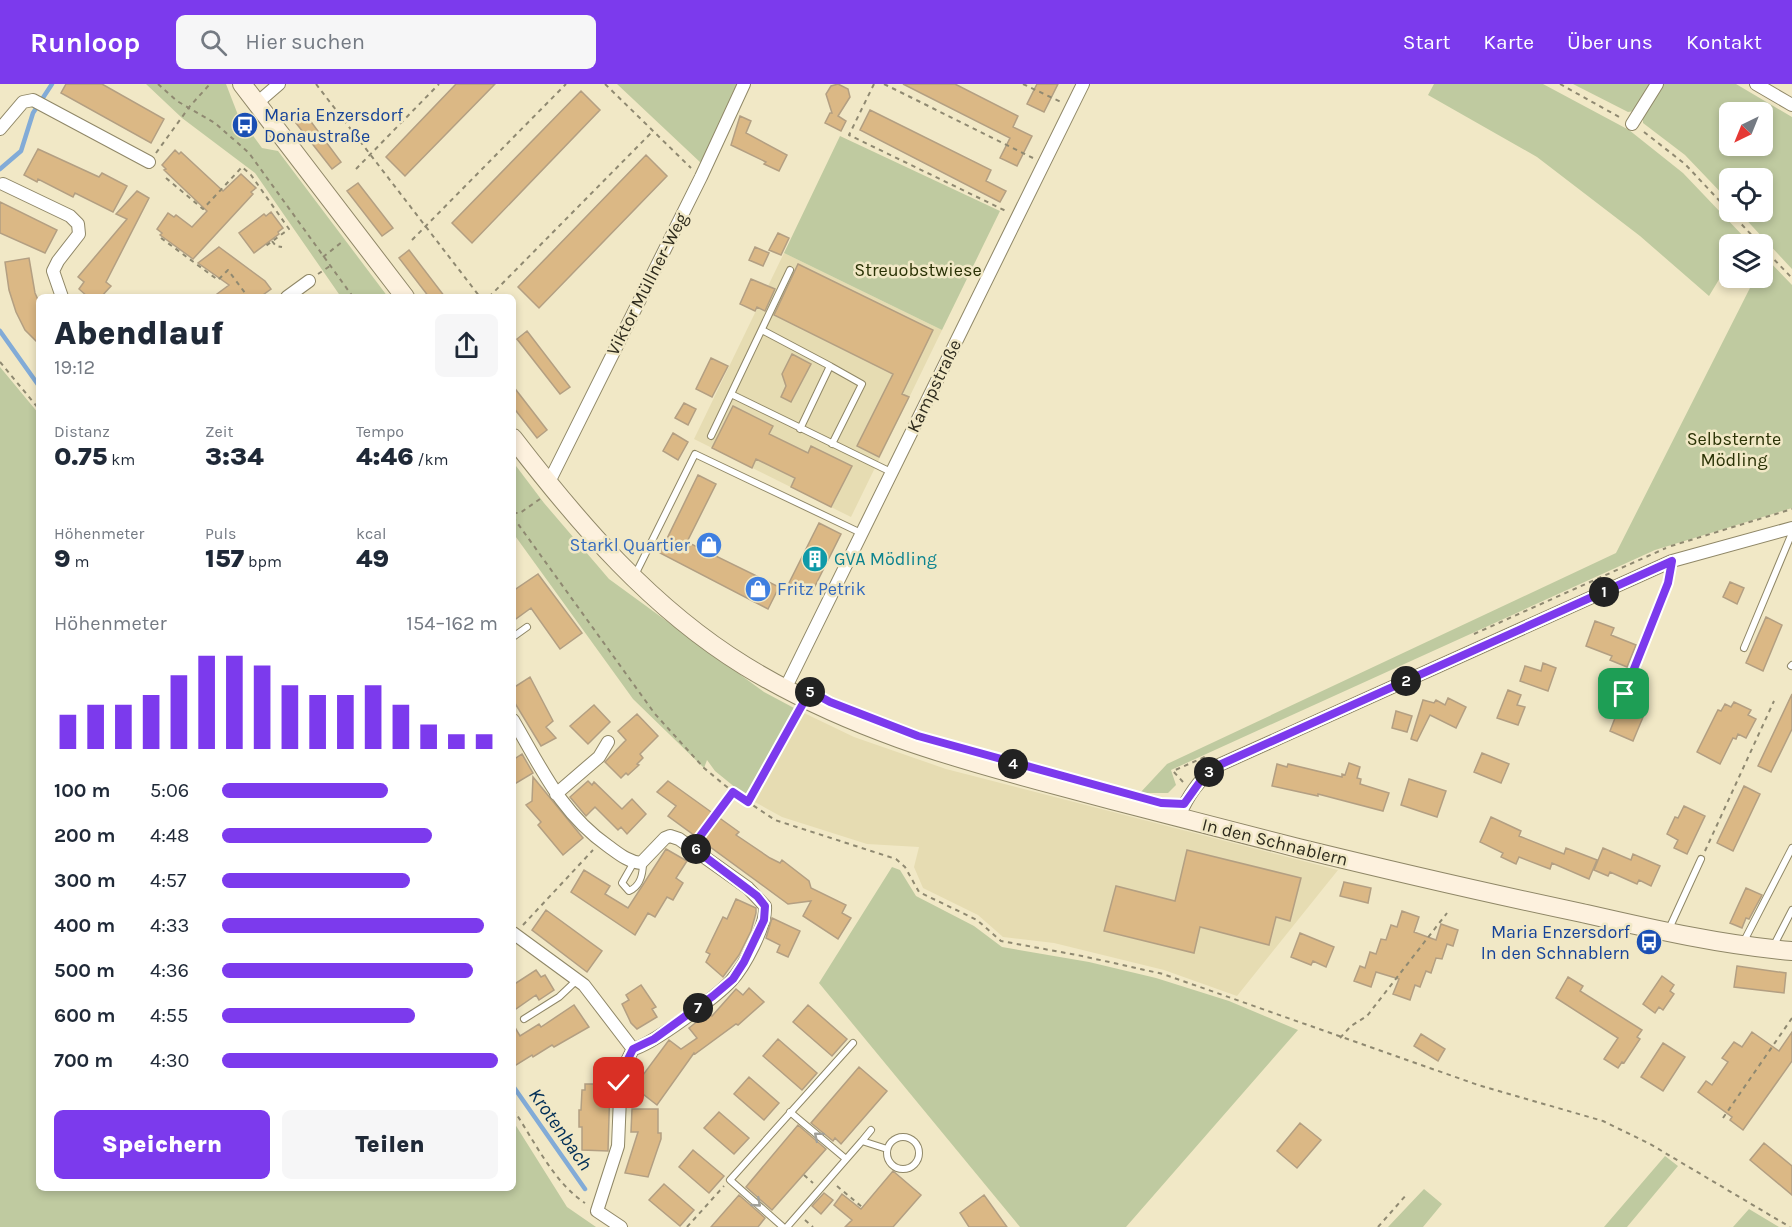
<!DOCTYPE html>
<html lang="de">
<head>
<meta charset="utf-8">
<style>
  :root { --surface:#fff; --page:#f6f6f7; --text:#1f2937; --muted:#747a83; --accent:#7c3aed }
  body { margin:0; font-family:Karla,sans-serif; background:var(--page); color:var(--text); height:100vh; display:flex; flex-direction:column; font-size:22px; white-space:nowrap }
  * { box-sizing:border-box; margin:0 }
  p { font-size:20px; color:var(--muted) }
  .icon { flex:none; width:33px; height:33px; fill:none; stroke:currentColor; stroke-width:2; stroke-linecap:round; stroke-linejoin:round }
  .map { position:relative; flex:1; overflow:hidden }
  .sheet { position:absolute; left:36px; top:210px; width:480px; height:897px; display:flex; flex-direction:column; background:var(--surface); border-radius:9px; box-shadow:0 3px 9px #0003 }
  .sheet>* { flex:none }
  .needle { width:39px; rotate:223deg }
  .fabs { position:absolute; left:1719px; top:18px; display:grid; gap:12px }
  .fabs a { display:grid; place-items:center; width:54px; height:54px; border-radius:9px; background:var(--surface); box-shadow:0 3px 9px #0003; font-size:30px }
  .pin { position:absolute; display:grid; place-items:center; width:51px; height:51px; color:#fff; margin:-26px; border-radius:12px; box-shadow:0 3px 9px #0006 }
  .km { position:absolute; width:30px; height:30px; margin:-15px; border-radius:50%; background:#222; color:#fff; font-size:16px; line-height:30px; text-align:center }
  .round { display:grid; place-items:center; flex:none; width:63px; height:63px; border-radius:9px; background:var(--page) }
  .summary { display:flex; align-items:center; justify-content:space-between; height:102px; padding:0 18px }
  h1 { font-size:33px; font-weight:800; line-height:45px }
  .stats { display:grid; grid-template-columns:repeat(3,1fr); gap:9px; height:102px; padding:6px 18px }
  .stats div { display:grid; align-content:center }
  .stats b { font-size:26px; font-weight:800 }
  .stats small { font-size:16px; font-weight:400 }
  .stats p { font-size:16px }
  .chart { height:168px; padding:12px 18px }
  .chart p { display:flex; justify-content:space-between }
  .chart svg { width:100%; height:108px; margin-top:6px; stroke:var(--accent); stroke-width:6 }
  .action { display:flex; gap:12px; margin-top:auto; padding:12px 18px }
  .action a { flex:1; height:69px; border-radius:9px; background:var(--accent); color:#fff; font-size:24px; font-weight:800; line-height:69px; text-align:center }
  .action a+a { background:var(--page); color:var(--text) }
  ul { padding:0 18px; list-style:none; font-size:20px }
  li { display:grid; grid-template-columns:96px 72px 1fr; align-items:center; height:45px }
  li i { height:15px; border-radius:8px; background:var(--accent) }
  header { display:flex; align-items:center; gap:36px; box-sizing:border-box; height:84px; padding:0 30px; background:var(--accent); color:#fff }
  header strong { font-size:28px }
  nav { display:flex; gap:33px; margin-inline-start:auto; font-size:21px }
  .search { width:420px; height:54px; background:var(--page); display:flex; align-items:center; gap:15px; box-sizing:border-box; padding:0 21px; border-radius:9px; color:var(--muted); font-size:22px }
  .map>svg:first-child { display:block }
</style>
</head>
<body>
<header>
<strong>Runloop</strong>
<div class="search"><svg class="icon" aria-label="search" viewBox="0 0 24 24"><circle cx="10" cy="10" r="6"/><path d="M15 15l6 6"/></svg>Hier suchen</div>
<nav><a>Start</a><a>Karte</a><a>Über uns</a><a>Kontakt</a></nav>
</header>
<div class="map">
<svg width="1792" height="1143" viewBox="0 0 1792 1143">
  <rect width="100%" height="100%" fill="#f1e8c6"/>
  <path fill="#e6dcb2" d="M784,169L942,246L851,433L694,355Z
    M802,628L854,653L946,685L1338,786L1237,912L1164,886L1054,859L1003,853L978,831L923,804L914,783L919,763L867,760L782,733L753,717Z"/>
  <path fill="#bfcaa0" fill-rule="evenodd" d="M146,0H226L238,31L262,64L278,67L388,213H341L255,89L182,34Z
    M617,0H737L701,79Z
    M1434,0H1543L1629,46L1683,89L1745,154L1741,160H1730L1729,179L1709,212L1640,152L1537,73L1428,11Z
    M1573,0H1650L1634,27L1628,28Z
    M1664,0H1736L1792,33V185L1739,128H1762V94H1730L1729,117L1685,71L1643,39V34ZM1730,28H1762V62H1730Z
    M840,52L1000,127L942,246L784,169Z
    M1765,173L1792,201V424L1655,466L1171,686L1176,701L1168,709H1140L1167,680L1616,469L1755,194H1762L1763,178Z
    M0,283L39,330V1104H513V1037L567,1123L596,1143H0Z
    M513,378L544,419L609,495L764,608L794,624L747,713L715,687L707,676L704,684L633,615L513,449Z
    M892,783L900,786L916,812L974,842L1002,863L1089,878L1156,894L1229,917L1298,946L1126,1143H1020L819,899Z
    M1665,1072L1678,1082L1627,1143H1604Z
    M1424,1105L1442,1120L1423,1143H1388Z
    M1749,1125L1779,1143H1733Z"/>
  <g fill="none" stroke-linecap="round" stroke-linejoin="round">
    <path stroke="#82abd7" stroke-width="4.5" d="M0,85L21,67L33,29L52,0
      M0,247L39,302
      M513,1002L585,1105"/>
  </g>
  <path fill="#dbb885" stroke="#b39f82" stroke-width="1.5" d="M66,0H102L164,35L151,59L61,9Z
    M456,0H495L405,92L386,73Z
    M838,0L848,5L850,13L838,32L846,37L841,47L825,39L830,29H832L826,10L831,2Z
    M903,0H955L1018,32L1013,43L1032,52L1017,82L1000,74L1010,54Z
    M1037,0H1058L1044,28L1027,20Z
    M581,7L600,26L472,159L452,139Z
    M870,26L991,86L986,97L1006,107L1000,118L860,46Z
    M306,31L341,78L332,85L296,39Z
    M740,32L751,37L746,49L787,71L779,87L764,80L766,78L731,61Z
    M38,65L99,93L102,89L127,102L113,128L75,109L73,113L38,95L37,98L24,91Z
    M175,66L179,70L181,68L223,107L241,90L256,104L251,108L253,110L193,175L160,151L162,149L157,145L168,129L174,133L176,131L192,143L207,127L164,86L166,85L162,81Z
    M646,71L667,92L539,224L518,203Z
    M358,99L393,144L382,152L347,107Z
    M137,107L149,114L106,198L111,202L101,213H88L79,205L84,198L78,193L127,135L116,130Z
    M0,118L57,146L45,169L0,149Z
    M271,128L283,144L278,148L279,150L254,169L239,149L264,130L266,132Z
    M778,149L789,154L781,171L769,166Z
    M219,163L265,197L271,205L260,213H213L229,201L198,179Z
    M755,163L769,169L763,182L749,176Z
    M409,166L445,213H429L399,174Z
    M29,174L35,209L39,218V260L25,246L16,228L9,206L5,178Z
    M798,180L933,246L902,310L909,313L879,373L857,362L893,290L774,231Z
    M751,195L775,205L765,227L757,223L755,227L740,220Z
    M527,247L570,303L560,310L517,255Z
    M792,270L811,280L791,318L781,313L786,302L782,290Z
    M711,274L728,282L712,313L696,305Z
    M513,302L547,346L537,354L513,323Z
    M684,319L696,325L688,341L675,334Z
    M733,322L773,342L769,350L808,369L811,362L852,382L831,423L791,403L795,394L756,375L752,384L712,364Z
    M673,349L688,358L678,376L663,367Z
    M698,391L716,400L687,458L779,503L768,525L660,469Z
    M819,439L841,450L811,510L789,499Z
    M538,490L582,549L560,565L531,524L513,537V507Z
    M1730,498L1744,504L1737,520L1723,513Z
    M1766,533L1782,541L1763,587L1746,579Z
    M1595,537L1614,544L1611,551L1636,561L1627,583L1610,576L1612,572L1586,562Z
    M1543,579L1556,584L1548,607L1520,597L1525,582L1541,587Z
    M530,593L553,637L546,643L556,654L541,662L513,616V604Z
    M1508,606L1521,611L1517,621L1525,623L1518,641L1497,634Z
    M1792,610V645L1771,688L1758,682Z
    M1448,614L1466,623L1456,644L1430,631L1417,657L1411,655L1423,616L1434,619L1436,616L1445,621Z
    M1622,616L1646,626L1633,657L1610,647Z
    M1734,618L1751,626L1748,631L1756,635L1746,654L1738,650L1736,655L1733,654L1720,680L1697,668L1718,626L1721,627L1725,620L1731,623Z
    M594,621L610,638L588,660L570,642Z
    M1396,627L1412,632L1407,648L1392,644Z
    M637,630L658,652L640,670L643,674L637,680L639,681L628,691L626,689L621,694L605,678L626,656L618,647Z
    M1482,669L1509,680L1501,699L1474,688Z
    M522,670L533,689L513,701V676Z
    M1349,679L1360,683L1357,694L1361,695L1360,700L1389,709L1383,727L1318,710V712L1272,702L1277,680L1287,683L1288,680L1342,693V690L1345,691Z
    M533,693L583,754L563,771L538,741L541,738L526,721L532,717Z
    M1409,695L1446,707L1437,733L1401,721Z
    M588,697L592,701L594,698L622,725L632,715L646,730L627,750L621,743L618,746L595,723L586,732L570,713Z
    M668,697L739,748L736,751L770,774L780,779L782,776L809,797L811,804L846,821L842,829L851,834L838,855L803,832L811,817L788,820L668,732L676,722L657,708Z
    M1744,702L1760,710L1733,767L1717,759Z
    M1684,722L1705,732L1687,770L1674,764L1678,756L1667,750L1675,733L1678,734Z
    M1491,733L1521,747L1519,752L1564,770L1566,764L1597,776L1589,795L1552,779L1550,785L1519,773L1516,780L1501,773L1503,769L1480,758Z
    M1603,764L1631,776L1633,770L1660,782L1651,802L1639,796L1637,800L1610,788L1608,792L1594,786Z
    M666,765L687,777L676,794L683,799L673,816L667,813L655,833L648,829L635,851L571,808L584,786L610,802L605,810L628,824Z
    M1187,766L1301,794L1290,837L1276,833L1269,861L1200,843L1194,869L1104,847L1116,802L1175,817Z
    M1344,798L1371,804L1368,819L1340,812Z
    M1746,804L1762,811L1749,835L1746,834L1742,844L1730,839Z
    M736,815L756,824V829L751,847L739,871L723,893L706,878L710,870L706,868L723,833L727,835Z
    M546,826L602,867L587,888L532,846Z
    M1402,827L1419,833L1414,848L1436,856L1441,840L1458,846L1453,862L1447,860L1442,875L1436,874L1431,889L1426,887L1420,903L1415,901L1410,916L1393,910L1399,895L1376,888L1371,903L1354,897L1360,882L1365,884L1370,868L1376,870L1381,855L1386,856L1391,841L1397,843Z
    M772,834L800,847L788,873L777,868L780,861L766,854Z
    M1300,849L1334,863L1326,883L1313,877L1311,881L1291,873Z
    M1737,882L1786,889L1784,909L1734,903Z
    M536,886L541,893L545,891L554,906L539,916L536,911L513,927V901Z
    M1662,892L1674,901L1670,907L1674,910L1663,926L1659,923L1655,929L1643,920Z
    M1568,893L1583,902L1580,907L1642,946L1637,953L1640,955L1624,979L1622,978L1618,984L1604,975L1618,954L1556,914Z
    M641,901L656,923L652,925L657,933L637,945L631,939L622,920L629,916L626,911Z
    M749,904L764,918L738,941L736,940L695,970L694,969L657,1021L634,1003L669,956L681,965L697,954L689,944L709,928L712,932L736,905L743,911Z
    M574,921L589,943L554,963L552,961L533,973L532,971L513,983V940L520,952L539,940L541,943Z
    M808,921L847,955L832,972L793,938Z
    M1752,948L1779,967L1792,948V977L1743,1046L1730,1036L1732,1033L1698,1008L1706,997L1712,1001L1728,978L1722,974L1734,958L1742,963Z
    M1421,950L1445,965L1438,977L1414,962Z
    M778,955L817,989L802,1006L763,972Z
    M1663,959L1685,973L1663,1007L1641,993Z
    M859,983L887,1007L841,1060L835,1054L833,1057L811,1039Z
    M749,993L779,1019L764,1036L734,1010Z
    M585,1000H610L608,1067L582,1066V1043H579V1026H581L582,1006H585Z
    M632,1025H658V1049H661V1055L648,1093L625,1089L638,1048H631Z
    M719,1028L749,1054L734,1070L704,1044Z
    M1300,1039L1321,1056L1297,1084L1277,1067Z
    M798,1041L826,1065L772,1126L746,1103Z
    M1764,1059L1792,1082V1111L1750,1076Z
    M693,1066L724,1092L709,1109L679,1083Z
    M893,1087L921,1111L893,1143H845L852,1136L834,1121L842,1110L861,1125Z
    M664,1100L694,1126L680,1142L649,1116Z
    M824,1109L833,1116L821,1130L812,1122Z
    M739,1111L765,1134L758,1143H711Z
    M984,1111L1007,1143H969L960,1129Z"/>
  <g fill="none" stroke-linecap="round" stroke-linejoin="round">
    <defs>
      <path id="lane" d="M762,246L830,282
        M731,310L790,186
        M800,345L830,282L862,300L832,360
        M711,352L731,310L891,388
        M635,491L695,370L861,449
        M513,553L527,543
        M1744,564L1792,449
        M1791,582L1792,581
        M1634,586L1668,499L1672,478
        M634,778L622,799L629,807C641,802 643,790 643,778
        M1668,847L1701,775
        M1743,859L1792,764
        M1773,863L1792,826
        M524,935L559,913L578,895
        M790,1028L846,1075
        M887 1069a16 16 0 1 1 32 0a16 16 0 1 1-32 0Z
        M862,1057L871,1046
        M783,1143L730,1096L853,959
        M787,1143L862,1057L887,1065"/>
      <path id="street" d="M1756,0L1792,21
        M257,19L279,0
        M1632,40L1657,0
        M0,45L23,18L33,16L149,78
        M3,100L70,132L78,140L79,150L58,177L53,187L62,213
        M287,213L309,197
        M548,400L701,93L744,0
        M785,605L1083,0
        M513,636C542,685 560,728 608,762C618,769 628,778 641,779L665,754L670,752L679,755L748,804L765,822C767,841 744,883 731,897C717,912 652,961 633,965
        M556,710L599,673L608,658
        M1178,734C1188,712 1198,696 1217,682L1672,477L1792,444
        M513,849L584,901L633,965
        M621,1143L597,1127L618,1062L621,989L633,965"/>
      <path id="secondary" d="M242,0L405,213
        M513,354C580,441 651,524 745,582C847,644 949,673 1063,703C1141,724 1219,744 1298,764C1392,787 1487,809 1582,829C1652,845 1721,861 1792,867"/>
    </defs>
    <use href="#lane" stroke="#8f8767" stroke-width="8"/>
    <use href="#street" stroke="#8f8767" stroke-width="14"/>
    <use href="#secondary" stroke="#8f8767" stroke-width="20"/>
    <path stroke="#8f8971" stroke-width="2" stroke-dasharray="4.5 4.5" stroke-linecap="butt" d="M158,0L177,17L215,39L249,69L353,213
      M316,0L480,213
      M605,0L691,84
      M874,0L849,51L1006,127
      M884,0L1033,74
      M1023,0L1061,18
      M1560,0L1621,34
      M1644,48L1685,80L1760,160
      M156,69L190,22L210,0
      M356,85L439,0
      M166,94L203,125L242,83L251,91L289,145L263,164
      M161,154L218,196L228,186L248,213
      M412,156L566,0
      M272,157L276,162L282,163
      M1762,163L1792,194
      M323,173L342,158
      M318,190L330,182
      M489,213L652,48
      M0,278L39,325
      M513,429H520L540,415
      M513,433L655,630L704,684L733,708L775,736L896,775L905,783L919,808L977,836L1001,857L1082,872L1163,890L1478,1001L1603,1037L1650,1060L1790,1143
      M1671,462L1792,425
      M1474,550L1666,464
      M1624,610L1630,594
      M1183,698L1173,687L1207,672
      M748,718L796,628
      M699,753L733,708
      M1705,767L1774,617
      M523,841L593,766
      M1340,954L1351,942L1367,932L1447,829
      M513,1025C534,1056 553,1098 585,1119
      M1723,1034L1792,934
      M804,1091L813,1099
      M837,1102L862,1123
      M805,1136L813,1143
      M687,1143L724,1102
      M1378,1143L1407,1110"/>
    <use href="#lane" stroke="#fff" stroke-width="6"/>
    <use href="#street" stroke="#fff" stroke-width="12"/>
    <use href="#secondary" stroke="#fdf1de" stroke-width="18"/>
  </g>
  <defs><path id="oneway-chevron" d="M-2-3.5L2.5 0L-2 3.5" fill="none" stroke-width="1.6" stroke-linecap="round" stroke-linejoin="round" transform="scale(1.5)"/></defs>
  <g stroke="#a1a099">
    <use href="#oneway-chevron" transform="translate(818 1052) rotate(-140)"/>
    <use href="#oneway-chevron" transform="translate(757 1119) rotate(41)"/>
  </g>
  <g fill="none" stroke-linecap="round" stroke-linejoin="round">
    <defs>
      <path id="route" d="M619,999L621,989L633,965L654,955L713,912L733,895L744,878L764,836L765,822L757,812L692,763L733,708L748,718L810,607L830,618L918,652L1161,719L1184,720L1204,692L1217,682L1672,477L1668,499L1624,610"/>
    </defs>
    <use href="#route" stroke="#fff" stroke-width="12"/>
    <use href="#route" stroke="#7c3aed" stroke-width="8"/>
  </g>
  <defs>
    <symbol id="bus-disc" viewBox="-11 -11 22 22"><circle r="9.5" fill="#1a4fb4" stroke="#f1e8c6"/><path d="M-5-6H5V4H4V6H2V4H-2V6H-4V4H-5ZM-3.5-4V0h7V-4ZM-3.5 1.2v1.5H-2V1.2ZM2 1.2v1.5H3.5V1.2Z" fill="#fff"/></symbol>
    <symbol id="shop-disc" viewBox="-11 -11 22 22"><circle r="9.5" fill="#3f7fe0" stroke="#f1e8c6"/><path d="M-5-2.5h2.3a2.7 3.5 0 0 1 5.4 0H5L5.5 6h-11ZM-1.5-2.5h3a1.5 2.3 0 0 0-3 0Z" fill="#fff"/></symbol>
    <symbol id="building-disc" viewBox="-11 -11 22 22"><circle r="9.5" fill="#0f9aa8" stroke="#f1e8c6"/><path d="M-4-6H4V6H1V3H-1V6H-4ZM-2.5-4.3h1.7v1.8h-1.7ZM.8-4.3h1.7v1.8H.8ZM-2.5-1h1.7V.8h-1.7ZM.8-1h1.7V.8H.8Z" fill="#fff"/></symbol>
  </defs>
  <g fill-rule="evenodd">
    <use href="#bus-disc" x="230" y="26" width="30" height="30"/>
    <use href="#shop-disc" x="694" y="446" width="30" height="30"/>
    <use href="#building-disc" x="800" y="460" width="30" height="30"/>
    <use href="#shop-disc" x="743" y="490" width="30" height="30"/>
    <use href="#bus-disc" x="1634" y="843" width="30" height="30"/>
  </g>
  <g text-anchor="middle" stroke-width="5" stroke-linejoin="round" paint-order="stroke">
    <g font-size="18" fill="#164399" stroke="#f1e8c6" text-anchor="start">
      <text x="264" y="37">Maria Enzersdorf<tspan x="264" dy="21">Donaustraße</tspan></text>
      <text x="1630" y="854" text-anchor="end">Maria Enzersdorf<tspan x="1630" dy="21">In den Schnablern</tspan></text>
    </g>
    <g font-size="18" fill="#293104" stroke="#f1e8c6">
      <text x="918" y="192">Streuobstwiese</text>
      <text x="1734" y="361">Selbsternte<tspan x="1734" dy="21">Mödling</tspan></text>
    </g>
    <g font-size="18" fill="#2e2b1d" stroke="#f1e8c6">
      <text transform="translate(647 200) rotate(-63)" y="6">Viktor Müllner-Weg</text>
      <text transform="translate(934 302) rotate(-64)" y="6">Kampstraße</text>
      <text transform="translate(1275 758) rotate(14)" y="6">In den Schnablern</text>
    </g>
    <g font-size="18" fill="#366cbe" stroke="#f1e8c6" text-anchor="end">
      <text x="690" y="467">Starkl Quartier</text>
      <text x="777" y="511" text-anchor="start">Fritz Petrik</text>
    </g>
    <g font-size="18" fill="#0d838f" stroke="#f1e8c6" text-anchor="start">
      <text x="834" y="481">GVA Mödling</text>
    </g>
    <g font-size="20" font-style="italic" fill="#002e56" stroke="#f1e8c6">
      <text transform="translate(561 1045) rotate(55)" y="7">Krotenbach</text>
    </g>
  </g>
</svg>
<div class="fabs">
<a><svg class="needle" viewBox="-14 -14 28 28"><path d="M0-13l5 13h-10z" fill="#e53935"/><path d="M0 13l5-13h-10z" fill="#747a83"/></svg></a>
<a><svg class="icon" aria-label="locate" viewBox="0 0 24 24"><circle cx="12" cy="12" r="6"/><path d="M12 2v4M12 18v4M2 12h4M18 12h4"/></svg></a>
<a><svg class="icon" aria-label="layers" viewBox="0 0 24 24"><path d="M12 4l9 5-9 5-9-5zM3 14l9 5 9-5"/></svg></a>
</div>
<div class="pin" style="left:1624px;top:610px;background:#1e9e55"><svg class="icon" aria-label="arrive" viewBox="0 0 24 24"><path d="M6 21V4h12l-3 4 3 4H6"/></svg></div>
<div class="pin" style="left:619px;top:999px;background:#d93025"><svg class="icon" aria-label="check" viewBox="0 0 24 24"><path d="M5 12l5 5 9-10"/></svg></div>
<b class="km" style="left:1604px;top:508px">1</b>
<b class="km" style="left:1406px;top:597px">2</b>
<b class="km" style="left:1209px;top:688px">3</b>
<b class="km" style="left:1013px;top:680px">4</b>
<b class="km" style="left:810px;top:608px">5</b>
<b class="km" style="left:696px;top:765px">6</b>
<b class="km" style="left:698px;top:924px">7</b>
<section class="sheet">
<div class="summary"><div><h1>Abendlauf</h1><p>19:12</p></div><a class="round"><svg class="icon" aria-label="share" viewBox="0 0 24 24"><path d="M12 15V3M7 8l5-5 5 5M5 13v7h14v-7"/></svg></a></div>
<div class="stats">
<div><p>Distanz</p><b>0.75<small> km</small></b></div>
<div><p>Zeit</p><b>3:34</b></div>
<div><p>Tempo</p><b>4:46<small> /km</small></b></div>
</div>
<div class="stats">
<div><p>Höhenmeter</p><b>9<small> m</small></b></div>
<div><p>Puls</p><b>157<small> bpm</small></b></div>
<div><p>kcal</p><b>49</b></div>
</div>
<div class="chart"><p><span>Höhenmeter</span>154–162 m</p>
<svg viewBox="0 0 160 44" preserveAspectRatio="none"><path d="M5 44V30M15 44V26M25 44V26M35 44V22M45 44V14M55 44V6M65 44V6M75 44V10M85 44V18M95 44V22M105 44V22M115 44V18M125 44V26M135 44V34M145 44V38M155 44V38"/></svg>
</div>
<ul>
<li><b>100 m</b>5:06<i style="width:60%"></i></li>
<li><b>200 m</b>4:48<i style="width:76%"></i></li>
<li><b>300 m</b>4:57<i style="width:68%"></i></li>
<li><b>400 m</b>4:33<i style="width:95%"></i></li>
<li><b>500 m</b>4:36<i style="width:91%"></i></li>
<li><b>600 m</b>4:55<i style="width:70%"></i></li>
<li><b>700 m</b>4:30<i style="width:100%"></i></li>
</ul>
<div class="action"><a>Speichern</a><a>Teilen</a></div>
</section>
</div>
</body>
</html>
